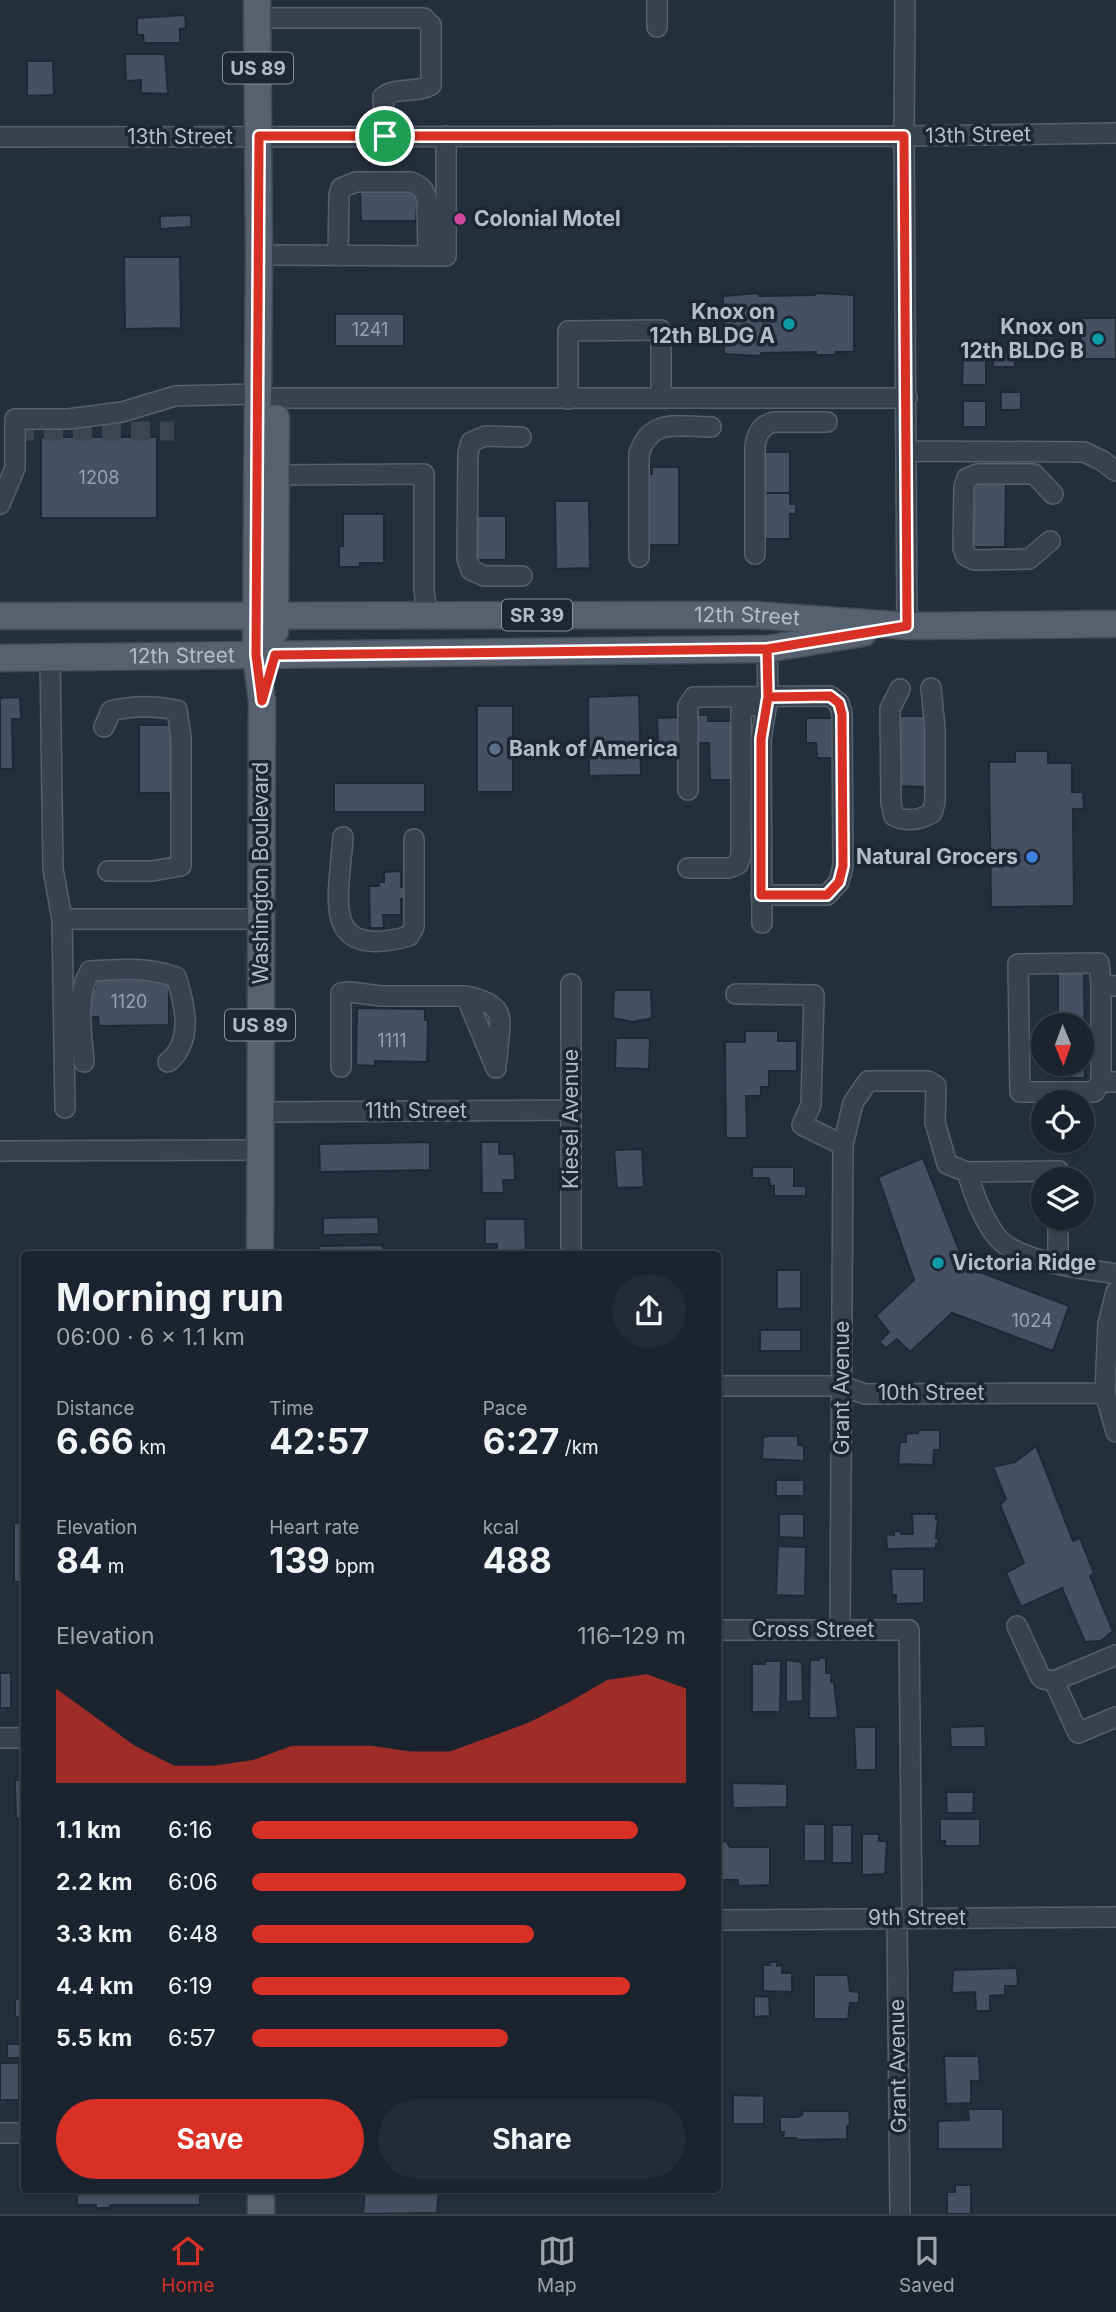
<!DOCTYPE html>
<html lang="en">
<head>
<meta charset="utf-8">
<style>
  :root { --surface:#1b232e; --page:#242b36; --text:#f1f3f6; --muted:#a0a4aa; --line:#39404a; --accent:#d93025 }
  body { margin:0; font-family:Inter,sans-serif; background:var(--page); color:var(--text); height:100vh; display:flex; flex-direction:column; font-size:26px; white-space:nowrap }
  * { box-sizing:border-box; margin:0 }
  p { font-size:23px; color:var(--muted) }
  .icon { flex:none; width:38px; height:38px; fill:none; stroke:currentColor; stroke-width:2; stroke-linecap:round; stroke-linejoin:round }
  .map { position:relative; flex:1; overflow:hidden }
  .drawer { position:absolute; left:21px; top:1251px; width:700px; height:942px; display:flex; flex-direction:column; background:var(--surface); border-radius:7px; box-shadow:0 2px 5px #0004,0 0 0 2px var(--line) }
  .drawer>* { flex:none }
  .needle { width:46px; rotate:179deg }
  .controls { position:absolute; left:1031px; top:1013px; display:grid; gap:14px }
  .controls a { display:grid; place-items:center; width:63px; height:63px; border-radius:50%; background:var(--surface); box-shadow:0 2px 5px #0004,0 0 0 2px var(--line); font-size:35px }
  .pin { position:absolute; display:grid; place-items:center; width:60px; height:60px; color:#fff; margin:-30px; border:4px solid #fff; border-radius:50%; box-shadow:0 2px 7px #0007 }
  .round { display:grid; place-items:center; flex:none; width:74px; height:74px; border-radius:37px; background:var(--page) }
  .overview { display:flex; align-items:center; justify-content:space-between; height:119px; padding:0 35px }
  h1 { font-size:38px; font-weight:700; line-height:52px }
  .stats { display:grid; grid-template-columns:repeat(3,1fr); gap:10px; height:119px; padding:7px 35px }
  .stats div { display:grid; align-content:center }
  .stats b { font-size:35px; font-weight:700 }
  .stats small { font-size:19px; font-weight:400 }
  .stats p { font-size:19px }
  .chart { height:196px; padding:14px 35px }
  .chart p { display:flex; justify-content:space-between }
  .chart svg { width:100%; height:126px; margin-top:7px; fill:var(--accent); opacity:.7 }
  .button { display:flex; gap:14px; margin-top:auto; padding:14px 35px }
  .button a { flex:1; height:80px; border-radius:42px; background:var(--accent); color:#fff; font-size:28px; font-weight:700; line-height:80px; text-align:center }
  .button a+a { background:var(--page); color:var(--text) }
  ul { padding:0 35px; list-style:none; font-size:23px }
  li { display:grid; grid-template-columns:112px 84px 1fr; align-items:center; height:52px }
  li i { height:18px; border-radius:9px; background:var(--accent) }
  .dock { display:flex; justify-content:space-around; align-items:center; height:98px; border-top:2px solid var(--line); background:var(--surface); font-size:19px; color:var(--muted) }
  .dock a { display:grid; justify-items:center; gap:4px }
  .dock .selected { color:var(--accent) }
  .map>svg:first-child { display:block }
</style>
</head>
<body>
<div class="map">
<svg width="1116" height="2214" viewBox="0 0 1116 2214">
  <rect width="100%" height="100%" fill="#242f3e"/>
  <path fill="#455162" stroke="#1f2835" stroke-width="2" d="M185,15L186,28L180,29V43H144L143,35H137V18Z
    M125,54H165L168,94L141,93V80L126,81Z
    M27,61H53L54,95L27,96Z
    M418,190L416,221H361L360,191Z
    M191,215V227L160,229V216Z
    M124,257H180L181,328L125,329Z
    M759,293V296L815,295V293L854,295V352H836V355H816V352L761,353V356L724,354L723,296Z
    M335,314H404V346H335Z
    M1080,318H1116V359H1081Z
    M993,352H1015V367H993Z
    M963,359H986V385H962Z
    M1001,392H1021V410H1001Z
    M963,401H986V427H963Z
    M41,437H157V518H41Z
    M764,452H790V493H764Z
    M652,467H679V545H648L649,474H652Z
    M971,484H1006L1005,547H970Z
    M764,493H790V504H796V514H790V539H764Z
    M555,501H589L590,568L556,569Z
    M343,514H384V563H360V567H339V546H343Z
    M474,516H506V560H474Z
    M639,695L641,775L589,776L588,697Z
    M20,697L21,719H12L13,769H0V698Z
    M477,706H513V792H477Z
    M693,715H708V721H735L736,780H710L709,743L658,744L657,718L693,717Z
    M896,716H929L925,787L900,786Z
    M806,718H833L834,758H817L816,743H806Z
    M139,725H173V793H139Z
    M1015,751H1048V763H1072V792H1083L1084,809H1073L1074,906L991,907L989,762H1015Z
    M334,783H425V812H334Z
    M401,871V887H407V899H401V915H383L384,928H370L369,886H379V882H384V872Z
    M1058,968H1084L1085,1078H1059L1058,1064H1082V1026H1058Z
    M169,979V1025L99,1026L98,1017H89V988H95V980Z
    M614,990H651L652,1018L633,1022L613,1018Z
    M357,1008L425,1009V1020H428L427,1062L375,1061V1066L356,1065Z
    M745,1031H778V1041H797V1071H769V1087H761V1096H746L747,1138H726L725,1042H745Z
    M616,1038H650L649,1069L615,1068Z
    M430,1142V1170L320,1172L319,1144Z
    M481,1142H499V1154H514L515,1180H503L504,1193H482Z
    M642,1149L644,1187L617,1188L614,1150Z
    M923,1158L961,1255L974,1270L1069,1306L1053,1351L952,1313L910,1352L897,1339L886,1348L879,1342L889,1332L876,1316L914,1280L878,1177Z
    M752,1167H794V1186H806V1196H774V1186H770L769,1178H752Z
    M378,1217L379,1234L323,1235V1218Z
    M485,1219H525L526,1253L497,1254V1244H485Z
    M383,1245V1254L411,1255H319V1246Z
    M777,1270H801V1308L777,1309Z
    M760,1330H801V1351H760Z
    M918,1430H940V1450H934L933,1465L898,1464L900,1442H906V1434L918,1433Z
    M770,1436H798V1445L804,1446V1461L762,1459L763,1437Z
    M1036,1446L1073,1541L1080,1538L1094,1573L1090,1576L1113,1631L1101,1641L1085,1642L1062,1588L1021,1607L1006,1573L1024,1563L1000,1505L1006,1499L993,1467L1015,1462Z
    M776,1480H804V1496H776Z
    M779,1514H804V1538L779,1537Z
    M912,1514H936V1519H938L936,1538H938L939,1544H936V1548L887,1549L886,1534L894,1535V1531H901V1534H913Z
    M14,1523H24V1582H14Z
    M778,1546L806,1547L805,1596L776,1595Z
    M891,1569H924V1603L896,1604V1595H892Z
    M819,1658H826V1673H831V1682H834L838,1718H809L810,1660H819Z
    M786,1660L802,1662L803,1701L786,1702Z
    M765,1661H781L780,1712H752V1664H765Z
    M0,1673H11V1708H0Z
    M985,1726L986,1747H951L950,1727Z
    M854,1727H876V1770H856Z
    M15,1780H24V1818L16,1819Z
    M732,1783L787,1784V1807L733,1808Z
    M946,1792H974L973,1813H947Z
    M940,1819H980V1846H945V1841H940Z
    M804,1824H825V1861H804Z
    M832,1825H852V1863H832Z
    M862,1834H879V1841H887L885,1874L862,1875Z
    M726,1841L730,1847H770V1885L738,1886V1880H718V1842Z
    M769,1962H777V1966L782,1965V1973H792V1992L763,1991V1965H770Z
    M1017,1968L1018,1986H1005V1995L990,1996V2011H976L975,1992L952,1993L953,1970Z
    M814,1975H848L850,1991L859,1992V2003H850L848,2019H814Z
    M754,1996L769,1997L770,2016L754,2017Z
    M15,1999H24V2017H15Z
    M7,2044H24V2058H7Z
    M944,2056H979L980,2081H971V2103L946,2104Z
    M19,2058H24V2095L19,2096Z
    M0,2063H19V2100H0Z
    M733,2095L764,2096V2124H733Z
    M968,2109H1003V2149H938V2121L969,2120Z
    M803,2111H849L850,2126H847V2139L797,2140L796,2138H783L784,2132H780V2117H797L802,2115Z
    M955,2185H971V2214H947V2192H955Z
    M77,2189H200V2205H110L111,2208H96V2205H77Z
    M365,2189H439L437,2213L363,2214Z"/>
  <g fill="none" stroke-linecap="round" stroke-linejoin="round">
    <path stroke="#3a4453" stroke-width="19" stroke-dasharray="19 10" stroke-linecap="butt" d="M15,431H174"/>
    <defs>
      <path id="minor" d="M657,0V27
        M905,0L904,136L907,626
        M257,18H424L431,25V85C416,94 398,86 383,97L385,136
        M0,137L904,136L1116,133
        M276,255L446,256V136
        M338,256L339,195L341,188L356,182H411C422,186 424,190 427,200L428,256
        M276,398H907
        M568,399V331L661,330V398
        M521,437L485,436L471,442L468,453L467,559L471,570L484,576H522
        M907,451L1084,452L1101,460L1116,471
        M276,475L424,474V590L427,616
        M0,504L15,468V419H68L122,412L175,396L258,394
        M1050,541L1029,559L974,560L966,556L963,548L964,487L967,478L977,474H1034L1053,494
        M755,554V447C756,435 761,425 774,422H827
        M639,557V454C650,417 679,427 711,427
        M50,657L53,869L62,919L65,1108
        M900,689L890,709L891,803L894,816C906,822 920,820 932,813L935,802V729L931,688
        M104,727L111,711C134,705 154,706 177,710L181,737V866L152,871H108
        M688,790V706L694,697L830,696L839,703L842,714L843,866L839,882L827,895H761
        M343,837C339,897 319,961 409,936L414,927V839
        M688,868H729L738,864L741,855V711L764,699
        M62,919H261
        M762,923L761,739L768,697L767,649
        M1116,986L1101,984L1099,963L1018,964L1020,1092H1094L1101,1082H1116
        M736,994L814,995L811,1105L802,1125L843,1145
        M466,996C513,1006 498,1022 497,1060
        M84,1062C82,1033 75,997 90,971C120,969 148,967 176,977C185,1004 194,1041 168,1062
        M341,1067V993L350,992L381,996H466L496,1068
        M1101,1082V984
        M261,1112L571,1110
        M0,1151L262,1150
        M967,1172L1059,1171V1180
        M571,1255V984
        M1058,1264V1218
        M1116,1292L1108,1324L1105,1393L1116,1432
        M718,1386H842L865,1394L1105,1393
        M1017,1626L1040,1676L1043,1679L1054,1681
        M718,1630H909L912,1918
        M840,1630L843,1145L853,1103L868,1081H928L936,1086L935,1122L947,1164L967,1172C974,1194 982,1218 997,1237C1019,1263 1083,1268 1116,1274
        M1116,1655L1054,1681L1078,1733L1116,1717
        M0,1738H24
        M897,1919L900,2214
        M718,1920L1116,1917
        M0,2133H24"/>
      <g id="major">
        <path d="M257,0L259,255L256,655L262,701L260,1255"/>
        <path id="s1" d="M0,616L755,615L907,626L1116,624"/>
        <path d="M275,631L276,418"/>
        <path id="s2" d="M0,658L767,649L863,633"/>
        <path d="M261,2214V2189"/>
      </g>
    </defs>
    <use href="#minor" stroke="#565f6c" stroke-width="22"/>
    <use href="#major" stroke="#414a57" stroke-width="29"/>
    <use href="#minor" stroke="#38414e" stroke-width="19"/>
    <use href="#major" stroke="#56606e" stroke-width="26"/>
  </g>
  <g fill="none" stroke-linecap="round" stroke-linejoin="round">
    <defs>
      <path id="route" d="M385,136H259L256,655L262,701L275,655L767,649L768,697L830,696L839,703L842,714L843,866L839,882L827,895H761V739L768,697L767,649L907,626L904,136H385"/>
    </defs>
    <use href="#route" stroke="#fff" stroke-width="14"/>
    <use href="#route" stroke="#d93025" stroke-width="9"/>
  </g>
  <circle fill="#d1479c" stroke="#1d2633" stroke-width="2.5" cx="460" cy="219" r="7"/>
  <g fill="#0f9aa8" stroke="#1d2633" stroke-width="2.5">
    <circle cx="789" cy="324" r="7"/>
    <circle cx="1098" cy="339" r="7"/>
    <circle cx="938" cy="1263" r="7"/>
  </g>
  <circle fill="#5c6f8a" stroke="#1d2633" stroke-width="2.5" cx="495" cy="749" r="7"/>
  <circle fill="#3f7fe0" stroke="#1d2633" stroke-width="2.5" cx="1032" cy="857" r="7"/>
  <g text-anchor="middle" stroke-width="7" stroke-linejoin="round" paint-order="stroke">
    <g font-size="18" fill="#98a1af">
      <text x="370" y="336">1241</text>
      <text x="99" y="484">1208</text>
      <text x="129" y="1008">1120</text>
      <text x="392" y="1047">1111</text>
      <text x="1032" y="1327">1024</text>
    </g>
    <g fill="#1d2633" stroke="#878f9c" stroke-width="2">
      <rect x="223" y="52.5" width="70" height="31" rx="5"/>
      <rect x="502" y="599.5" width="70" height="31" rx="5"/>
      <rect x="225" y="1009.5" width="70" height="31" rx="5"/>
    </g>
    <g font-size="19" font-weight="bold" fill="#b4bcc9">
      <text x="258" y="75">US 89</text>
      <text x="537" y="622">SR 39</text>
      <text x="260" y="1032">US 89</text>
    </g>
    <g font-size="21" fill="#b4bcc9" stroke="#1d2633">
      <text transform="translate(978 135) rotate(-1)" y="7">13th Street</text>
      <text x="180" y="144">13th Street</text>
      <text dy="7" stroke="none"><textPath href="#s1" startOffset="747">12th Street</textPath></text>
      <text dy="7" stroke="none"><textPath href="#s2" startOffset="182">12th Street</textPath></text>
      <text transform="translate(261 873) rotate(-90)" y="7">Washington Boulevard</text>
      <text x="416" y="1118">11th Street</text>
      <text transform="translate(571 1119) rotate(-90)" y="7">Kiesel Avenue</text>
      <text transform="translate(842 1388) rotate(-90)" y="7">Grant Avenue</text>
      <text x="931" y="1400">10th Street</text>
      <text x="813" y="1637">Cross Street</text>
      <text x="917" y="1925">9th Street</text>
      <text transform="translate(898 2066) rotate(-91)" y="7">Grant Avenue</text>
    </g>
    <g font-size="21" font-weight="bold" fill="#b4bcc9" stroke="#1d2633" text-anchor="start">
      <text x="474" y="226">Colonial Motel</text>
      <text x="775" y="319" text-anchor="end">Knox on<tspan x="775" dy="24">12th BLDG A</tspan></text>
      <text x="1084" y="334" text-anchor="end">Knox on<tspan x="1084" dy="24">12th BLDG B</tspan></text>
      <text x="509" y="756">Bank of America</text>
      <text x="1018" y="864" text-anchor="end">Natural Grocers</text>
      <text x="952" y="1270">Victoria Ridge</text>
    </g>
  </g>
</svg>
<div class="controls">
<a><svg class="needle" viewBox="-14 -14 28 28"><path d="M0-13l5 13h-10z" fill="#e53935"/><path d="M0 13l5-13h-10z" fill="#a0a4aa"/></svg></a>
<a><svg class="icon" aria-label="locate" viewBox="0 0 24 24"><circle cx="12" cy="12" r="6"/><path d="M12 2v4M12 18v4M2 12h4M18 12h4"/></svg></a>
<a><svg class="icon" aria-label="layers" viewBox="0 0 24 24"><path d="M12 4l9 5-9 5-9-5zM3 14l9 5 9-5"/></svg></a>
</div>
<div class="pin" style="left:385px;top:136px;background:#1e9e55"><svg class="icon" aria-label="arrive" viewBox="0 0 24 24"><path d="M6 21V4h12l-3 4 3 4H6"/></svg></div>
<section class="drawer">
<div class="overview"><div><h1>Morning run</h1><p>06:00 · 6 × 1.1 km</p></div><a class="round"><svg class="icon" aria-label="share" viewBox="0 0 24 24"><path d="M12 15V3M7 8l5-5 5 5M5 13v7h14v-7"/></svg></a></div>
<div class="stats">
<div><p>Distance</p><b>6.66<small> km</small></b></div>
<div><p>Time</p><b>42:57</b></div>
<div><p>Pace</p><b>6:27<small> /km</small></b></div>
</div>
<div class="stats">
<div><p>Elevation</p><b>84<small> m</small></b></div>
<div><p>Heart rate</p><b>139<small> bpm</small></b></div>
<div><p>kcal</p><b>488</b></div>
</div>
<div class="chart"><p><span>Elevation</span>116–129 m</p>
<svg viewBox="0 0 160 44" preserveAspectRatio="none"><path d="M0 44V11L10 21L20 31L30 38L40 38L50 36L60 31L70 31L80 31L90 33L100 33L110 28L120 23L130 16L140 8L150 6L160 11V44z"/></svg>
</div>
<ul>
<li><b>1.1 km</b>6:16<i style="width:89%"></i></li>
<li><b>2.2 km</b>6:06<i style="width:100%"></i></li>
<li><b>3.3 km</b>6:48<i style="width:65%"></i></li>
<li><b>4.4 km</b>6:19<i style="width:87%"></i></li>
<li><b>5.5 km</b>6:57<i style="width:59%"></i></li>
</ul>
<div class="button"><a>Save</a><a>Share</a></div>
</section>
</div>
<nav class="dock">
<a class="selected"><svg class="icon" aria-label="home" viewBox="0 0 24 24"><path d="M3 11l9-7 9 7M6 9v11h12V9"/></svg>Home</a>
<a><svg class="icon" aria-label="map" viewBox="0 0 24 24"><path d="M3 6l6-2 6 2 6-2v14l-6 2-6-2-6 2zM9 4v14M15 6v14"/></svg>Map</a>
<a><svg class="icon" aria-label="saved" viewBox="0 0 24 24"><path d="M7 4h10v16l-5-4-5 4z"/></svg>Saved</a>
</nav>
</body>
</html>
